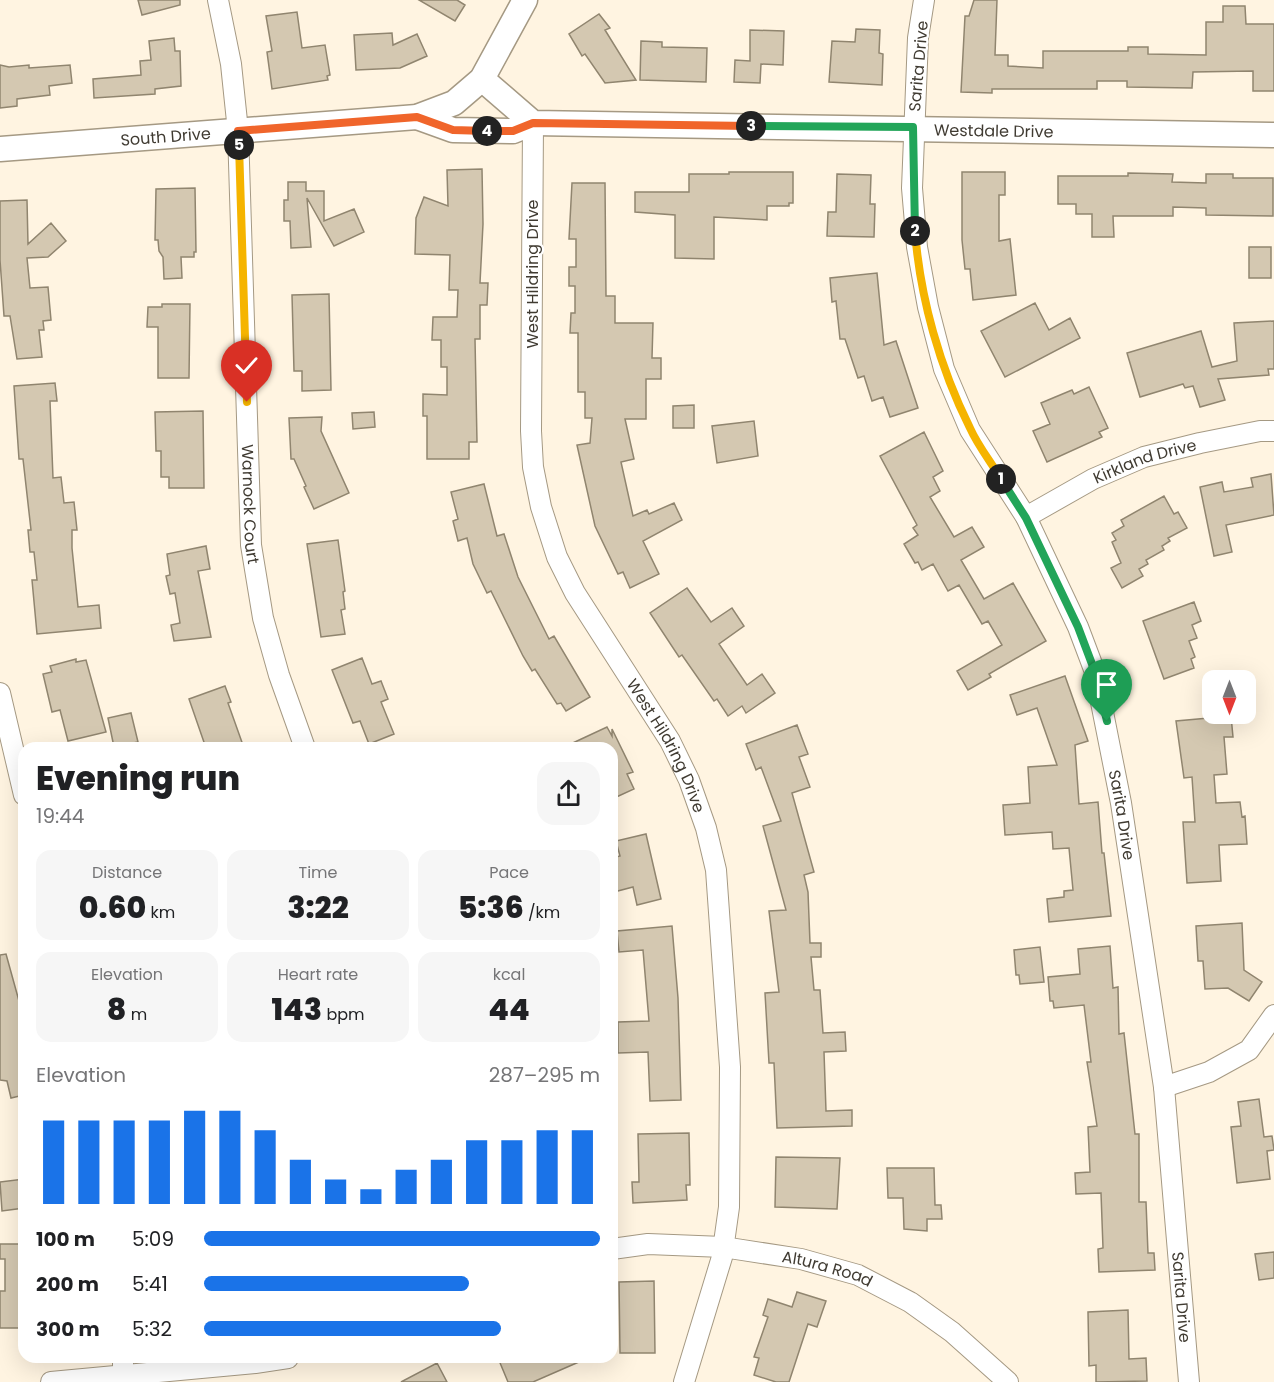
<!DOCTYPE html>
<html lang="en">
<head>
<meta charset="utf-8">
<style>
  :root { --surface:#fff; --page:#f6f6f6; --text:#202124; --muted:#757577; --accent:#1a73e8 }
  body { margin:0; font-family:Poppins,sans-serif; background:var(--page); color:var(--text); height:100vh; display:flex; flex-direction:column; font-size:22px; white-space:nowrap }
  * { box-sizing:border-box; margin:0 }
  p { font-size:20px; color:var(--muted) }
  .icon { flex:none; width:33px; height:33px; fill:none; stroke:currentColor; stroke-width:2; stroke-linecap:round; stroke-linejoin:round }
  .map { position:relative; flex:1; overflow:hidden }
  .sheet { position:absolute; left:18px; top:742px; width:600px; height:621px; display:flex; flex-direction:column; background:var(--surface); border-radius:18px; box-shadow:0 6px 24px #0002 }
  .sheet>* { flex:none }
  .needle { width:39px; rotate:180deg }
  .tools { position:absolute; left:1202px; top:670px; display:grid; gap:12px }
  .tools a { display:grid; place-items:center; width:54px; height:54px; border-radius:12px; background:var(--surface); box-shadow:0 6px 24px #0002; font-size:30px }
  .pin { position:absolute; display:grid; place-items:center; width:51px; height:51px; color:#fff; margin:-62px -26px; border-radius:50% 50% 50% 0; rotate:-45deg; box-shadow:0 0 6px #0007 }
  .pin .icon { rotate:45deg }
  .km { position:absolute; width:30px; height:30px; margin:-15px; border-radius:50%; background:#222; color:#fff; font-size:16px; line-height:30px; text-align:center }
  .round { display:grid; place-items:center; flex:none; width:63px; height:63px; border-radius:18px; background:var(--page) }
  .headline { display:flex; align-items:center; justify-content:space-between; height:102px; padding:0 18px }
  h1 { font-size:33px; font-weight:800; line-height:45px }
  .figures { display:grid; grid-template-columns:repeat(3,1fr); gap:9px; height:102px; padding:6px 18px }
  .figures div { display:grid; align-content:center; border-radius:15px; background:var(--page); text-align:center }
  .figures b { font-size:30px; font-weight:800 }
  .figures small { font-size:16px; font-weight:400 }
  .figures p { font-size:16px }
  .chart { height:168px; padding:12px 18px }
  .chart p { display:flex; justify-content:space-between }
  .chart svg { width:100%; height:108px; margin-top:6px; stroke:var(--accent); stroke-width:6 }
  ul { padding:0 18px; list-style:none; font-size:20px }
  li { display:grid; grid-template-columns:96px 72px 1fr; align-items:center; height:45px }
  li i { height:15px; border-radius:8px; background:var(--accent) }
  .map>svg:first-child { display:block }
</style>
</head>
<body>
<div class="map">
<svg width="1274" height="1382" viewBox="0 0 1274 1382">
  <rect width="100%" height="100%" fill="#fff4e1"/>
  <path fill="#d4c8b1" stroke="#90856f" stroke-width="1.5" d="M138,0H180V5L142,15Z
    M419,0H457L465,5L455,21Z
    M974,0H997L995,55H1008V66L1043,68V51H1128V47H1148V54L1206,55V22H1223V6H1245L1246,24H1274V91H1253V71L1193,72L1192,88L1127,87V81H1097V89H992V93L961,92L965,16H969Z
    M297,12L302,48L325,45L330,75L327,76L328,80L272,89L267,52L272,51L266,16Z
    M599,14L610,28L605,30L636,80L605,83L585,54L582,56L569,34Z
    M856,29L880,30L879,53L883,54L882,85L829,82L832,41L855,42Z
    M750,30L784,31L783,65L761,64L760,83L734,82L735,60L750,61Z
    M392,33L393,45L417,34L427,56L400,68L356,70L354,35Z
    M174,38L175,51H180L181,86L155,89V94L94,98L93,79L141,75L140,61L151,60L149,41Z
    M641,41L662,42V47L707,48L706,82L640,80Z
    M0,65L9,67L29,65V68L70,65L72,83L49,86L50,95L17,99V106L0,108Z
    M482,169L483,224L480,283H488L487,305H480V339H475L477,442H469V459H427V416H423V394L447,395V367H441V340H432L433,317H457L458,290H449L450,255L415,254L416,218L424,197L448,206L447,170Z
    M729,172H793V203H789V206H767V220L714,217V259L675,258V215L635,212V192H689V174H729Z
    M962,172H1005V195H999V241L1010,239L1016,295L973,300L970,269H965L962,240Z
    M1128,173L1173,174L1172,182L1206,183V174H1233V178H1273V216L1206,215V208L1173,207V216H1113L1114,237H1092V214H1076V204H1058V176H1128Z
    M837,174L871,175L870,204H875L874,237L827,236L828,212H836Z
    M288,182H306V191H324V221L354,209L364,232L334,246L307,198L311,247L291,248L290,221H284V200H288Z
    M572,183H605L606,296H615V323H653L652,358H661V379H646V419H625L634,459L621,462L633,516L647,510L649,514L674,503L682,520L643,541L659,574L630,588L623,572L618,574L595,526L577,445L590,443L592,418H585V392H578V333H570L571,313H575V286H569V267H576V239H569Z
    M195,188L196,252H194V257H181L182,278L164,279L163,257L159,251L158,240H155L156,189Z
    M27,200L28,244L51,223L66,241L48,257L27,258L30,288L48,287L51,320L43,321L44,330H39L42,357L17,359L10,316H4L0,260V201Z
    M1249,247H1271V278H1249Z
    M877,273L884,345L896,341L918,408L890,417L883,397L872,401L864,376L858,378L845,339H840L836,301L832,302L830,278Z
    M329,294L331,390L302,391V371H294L292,295Z
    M1035,303L1049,330L1070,318L1080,338L1005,377L981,331Z
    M162,304H190L189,378H158V327H147L148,307H162Z
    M1274,321V369H1268L1269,375L1218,379L1225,400L1200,407L1193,386L1185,388L1183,384L1140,397L1127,353L1201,331L1212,367L1237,361L1234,323Z
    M55,383L57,401H50L53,478L61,477L64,503L74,502L77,530H72V548L78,607L99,605L101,628L37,634L32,580H37L34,552H30L28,530H31L23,459H19L14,386Z
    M1089,387L1108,428L1099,432L1102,437L1047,462L1033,431L1050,424L1041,403L1072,390L1074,394Z
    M694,405V428H673V406Z
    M203,411L204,488H169V477H161V451H156L155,412Z
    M374,412L375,427L353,429L352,413Z
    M322,417L321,431L349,493L314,509L304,487L306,486L294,459H291L289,418Z
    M754,421L758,456L717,463L712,426Z
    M924,432L943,471L933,477L940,491L930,497L954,537L972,527L984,547L961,560L984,599L1013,583L1046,641L989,674L991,677L968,690L957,671L1002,645L988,621L982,624L959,585L948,591L933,564L922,570L918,562L915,563L904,544L918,535L913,528L917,525L880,456Z
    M1271,474L1274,515L1226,525L1232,552L1214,556L1200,487L1222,482L1224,492L1253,487L1251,478Z
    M484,484L497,536L504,534L518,577L549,639L554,636L590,697L566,711L561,703L557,704L535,669L532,671L523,656L491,591L487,593L473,564L467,538L458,541L453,521L458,519L451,492Z
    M1164,496L1174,514L1178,512L1187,528L1168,538L1170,541L1162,546L1164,550L1146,560L1148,564L1139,569L1143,576L1122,588L1111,568L1121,563L1112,542L1116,540L1112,533L1124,526L1121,520Z
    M338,540L345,591L343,592L345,609L341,610L345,634L321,637L307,544Z
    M206,546L210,569L198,571L211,637L174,641L171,625L180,623L175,593L170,594L166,576L170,575L167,554Z
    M687,588L711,622L732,608L744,626L719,644L747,685L762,674L775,693L746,713L742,706L728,716L717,699L714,701L682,655L679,657L650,613Z
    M1194,602L1201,621L1192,625L1197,638L1189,641L1195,657L1191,659L1194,668L1164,679L1143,621Z
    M362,658L372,684L381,681L388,699L381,702L394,734L369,744L360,721L353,723L332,670Z
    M76,659V662L86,660L106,732L68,741L60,710L52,712L43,674L52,672L50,666Z
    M1065,676L1088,741L1075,745L1079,804L1098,802L1102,853H1104L1111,916L1049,922L1047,899L1064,897V891L1073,890L1069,848L1053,849L1052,832L1005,835L1003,805L1030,803L1028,767L1057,765L1037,708L1017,715L1010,695Z
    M225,686L231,702L228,703L244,748H206L189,699Z
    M131,713L138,742L114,747L108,718Z
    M1231,716L1233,737H1224L1227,774L1214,775L1216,803L1240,802L1242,817L1245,816L1247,844L1219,845L1221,881L1187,883L1183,822H1195L1192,777L1184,778L1176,721Z
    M797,725L808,754L799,757L810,787L792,793L814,872L804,875L808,892L810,943H821V957H811L814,990H820L823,1033L845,1032L846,1051L824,1052L826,1111L852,1110V1126L777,1128L774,1063H769L765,993L779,992L769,911L786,910L763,826L781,821L761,767L756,770L746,744Z
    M607,727L612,736V729L633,772L627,774L634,789L612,799V748H562Z
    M646,834L661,899L637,905L633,887L614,892L612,858L620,856L616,841Z
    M1242,923L1244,970L1262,982L1249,1001L1228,988L1205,989L1203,961H1198L1196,926Z
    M672,926L678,998L681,1100L650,1101L648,1052L618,1053V1022L649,1021L643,950L619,952L617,931Z
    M1110,946L1113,988L1118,987L1119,1034L1124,1033L1135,1134H1139V1202H1146L1148,1253H1154L1155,1270L1099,1272L1098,1249L1103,1248L1101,1193L1076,1194L1075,1173L1090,1172L1088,1127L1097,1126L1087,1062H1091L1084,1005L1054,1008L1053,1001H1050L1048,977L1080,974L1078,949Z
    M1040,947L1044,982L1020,984L1019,975H1016L1014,950Z
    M6,954L24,1019V1095L11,1098L7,1081L0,1080V955Z
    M1259,1099L1264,1137L1272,1136L1274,1150L1267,1151L1270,1179L1237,1183L1231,1127L1241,1126L1238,1102Z
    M689,1133L690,1185H686L687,1200L633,1203L632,1182H639L638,1134Z
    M776,1157L840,1158L837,1209L775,1207Z
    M887,1168H934L935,1205H941L942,1219H927V1231L904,1229L903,1198H888Z
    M24,1179V1208L2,1211L0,1182Z
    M0,1244H24V1328H0V1291H5V1259H0Z
    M1274,1252V1278L1259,1280L1255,1254Z
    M654,1281L655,1353H620L619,1282Z
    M797,1292L826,1301L817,1327L808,1324L789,1382H776L754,1375L759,1358L754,1357L768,1317L763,1315L768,1299L792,1307Z
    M1128,1310L1129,1359L1146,1358L1147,1381L1096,1382V1365L1089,1366L1088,1312Z
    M498,1358H588L533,1382H508Z
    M437,1363L447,1382H401Z"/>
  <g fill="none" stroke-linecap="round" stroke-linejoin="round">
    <defs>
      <g id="minor">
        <path id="s1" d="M218,0L231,64L238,131L251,545L263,618L279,675L305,748"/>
        <path id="s2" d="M924,0L918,38L912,188L917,247L928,307L944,369L970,430L1026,517L1078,627L1095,672L1121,803L1164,1087L1189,1382"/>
        <path id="s3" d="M533,123L531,431L533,467L541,507L557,557L575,593L670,741L689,780L706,828L716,870L730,1067L729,1207L722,1257L684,1382"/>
        <path id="s4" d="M1026,517L1093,479L1144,457L1200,443L1260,431H1274"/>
        <path d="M0,693L24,795"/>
        <path d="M1164,1087L1209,1072L1249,1050L1274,1015"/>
        <path id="s5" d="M612,1249L648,1244L723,1247L801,1259L858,1275L910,1302L952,1332L1008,1382"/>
        <path d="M51,1382L255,1363L288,1358"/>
        <path d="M123,1382V1358"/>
      </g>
      <g id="tertiary">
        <path id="s6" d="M482,79L533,123L1274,135"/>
        <path d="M417,117L453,130L513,131L533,123"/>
        <path id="s7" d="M0,149L417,117L454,103L482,79L525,0"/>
      </g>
    </defs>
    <use href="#minor" stroke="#a59983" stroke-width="22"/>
    <use href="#tertiary" stroke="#a59983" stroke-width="27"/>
    <use href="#minor" stroke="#fff" stroke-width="20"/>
    <use href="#tertiary" stroke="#fff" stroke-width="24"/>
  </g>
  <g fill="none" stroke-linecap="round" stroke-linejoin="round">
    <defs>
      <path id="split-1" d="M1001,479L1026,518L1078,627L1095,672L1107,721"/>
      <path id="split-2" d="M915,231C920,298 940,368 970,428C978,446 991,462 1001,479"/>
      <path id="split-3" d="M751,126L913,127L915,231"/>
      <path id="split-4" d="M487,131H513L533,123L751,126"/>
      <path id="split-5" d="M239,145L238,131L417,117L453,130L487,131"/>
      <path id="split-6" d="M239,145L247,402"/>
    </defs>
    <use href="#split-1" stroke="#fff" stroke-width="12"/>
    <use href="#split-2" stroke="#fff" stroke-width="12"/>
    <use href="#split-3" stroke="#fff" stroke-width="12"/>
    <use href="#split-4" stroke="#fff" stroke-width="12"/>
    <use href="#split-5" stroke="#fff" stroke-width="12"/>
    <use href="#split-6" stroke="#fff" stroke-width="12"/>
    <use href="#split-1" stroke="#22a559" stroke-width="8"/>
    <use href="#split-2" stroke="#f5b400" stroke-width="8"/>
    <use href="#split-3" stroke="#22a559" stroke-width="8"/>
    <use href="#split-4" stroke="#f0652b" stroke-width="8"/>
    <use href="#split-5" stroke="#f0652b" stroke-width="8"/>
    <use href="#split-6" stroke="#f5b400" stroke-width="8"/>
  </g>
  <g text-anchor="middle" stroke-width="4.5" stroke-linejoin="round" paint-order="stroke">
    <g font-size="16" fill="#403b32" stroke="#fff">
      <text transform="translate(918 66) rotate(-85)" y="6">Sarita Drive</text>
      <text dy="6" stroke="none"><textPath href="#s6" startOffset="528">Westdale Drive</textPath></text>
      <text dy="6" stroke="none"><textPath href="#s7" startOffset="166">South Drive</textPath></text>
      <text transform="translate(532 274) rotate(-90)" y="6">West Hildring Drive</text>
      <text dy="6" stroke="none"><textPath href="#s4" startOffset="132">Kirkland Drive</textPath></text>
      <text dy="6" stroke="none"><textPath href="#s1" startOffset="506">Warnock Court</textPath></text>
      <text dy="6" stroke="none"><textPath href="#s3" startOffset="656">West Hildring Drive</textPath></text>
      <text dy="6" stroke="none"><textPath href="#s2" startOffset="858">Sarita Drive</textPath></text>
      <text dy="6" stroke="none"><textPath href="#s5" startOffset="218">Altura Road</textPath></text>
      <text dy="6" stroke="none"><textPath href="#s2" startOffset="1344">Sarita Drive</textPath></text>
    </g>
  </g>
</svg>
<div class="tools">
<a><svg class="needle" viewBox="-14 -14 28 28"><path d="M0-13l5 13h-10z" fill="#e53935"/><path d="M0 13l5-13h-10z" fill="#757577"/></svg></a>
</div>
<div class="pin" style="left:1107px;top:721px;background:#1e9e55"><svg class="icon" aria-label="arrive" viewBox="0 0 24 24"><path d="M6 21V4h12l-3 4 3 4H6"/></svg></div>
<div class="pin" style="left:247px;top:402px;background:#d93025"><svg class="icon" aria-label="check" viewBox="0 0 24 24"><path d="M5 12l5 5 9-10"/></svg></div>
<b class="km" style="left:1001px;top:479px">1</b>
<b class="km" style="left:915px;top:231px">2</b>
<b class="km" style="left:751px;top:126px">3</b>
<b class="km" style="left:487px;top:131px">4</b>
<b class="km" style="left:239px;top:145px">5</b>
<section class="sheet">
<div class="headline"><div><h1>Evening run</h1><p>19:44</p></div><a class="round"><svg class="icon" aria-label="share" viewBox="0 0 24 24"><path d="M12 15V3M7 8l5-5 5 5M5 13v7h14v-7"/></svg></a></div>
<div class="figures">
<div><p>Distance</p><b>0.60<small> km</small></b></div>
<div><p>Time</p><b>3:22</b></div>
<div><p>Pace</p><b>5:36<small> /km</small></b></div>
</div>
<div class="figures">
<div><p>Elevation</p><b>8<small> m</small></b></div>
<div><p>Heart rate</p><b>143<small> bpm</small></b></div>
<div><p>kcal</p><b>44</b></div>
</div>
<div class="chart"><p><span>Elevation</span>287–295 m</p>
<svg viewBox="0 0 160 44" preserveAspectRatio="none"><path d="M5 44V10M15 44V10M25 44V10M35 44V10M45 44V6M55 44V6M65 44V14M75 44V26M85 44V34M95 44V38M105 44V30M115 44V26M125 44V18M135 44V18M145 44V14M155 44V14"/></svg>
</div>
<ul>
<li><b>100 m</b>5:09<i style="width:100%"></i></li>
<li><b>200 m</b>5:41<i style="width:67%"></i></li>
<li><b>300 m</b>5:32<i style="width:75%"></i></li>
</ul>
</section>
</div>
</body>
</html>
